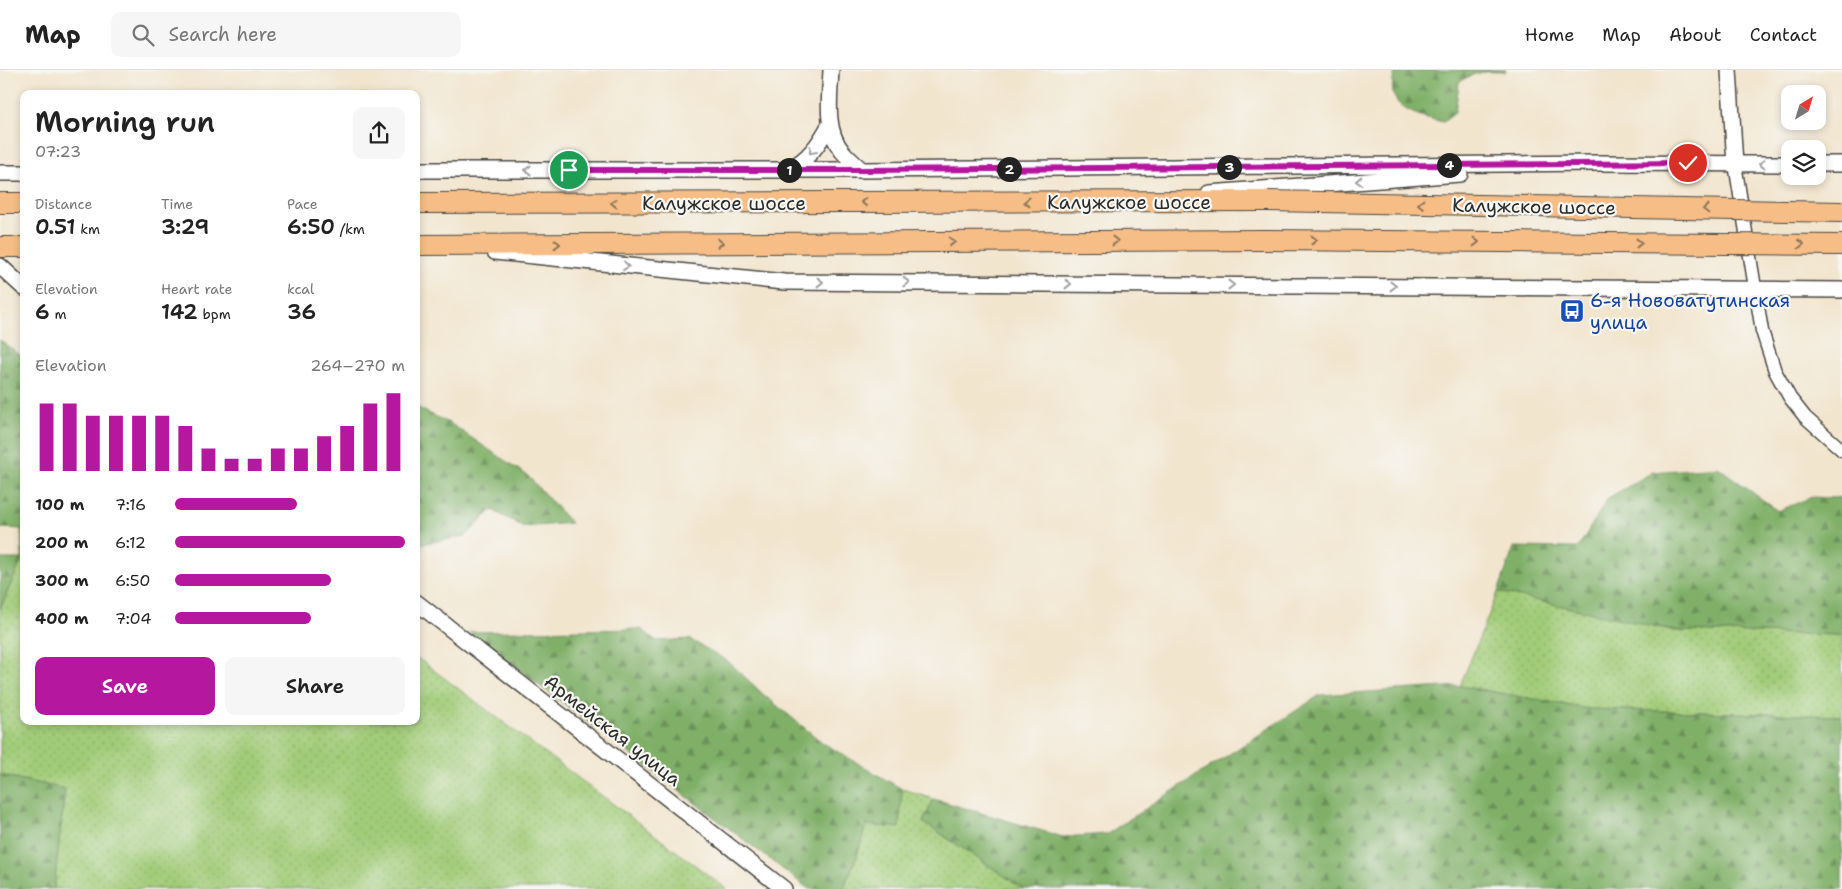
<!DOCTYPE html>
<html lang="en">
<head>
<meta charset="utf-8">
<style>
  :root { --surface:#fff; --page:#f6f6f6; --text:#222; --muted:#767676; --line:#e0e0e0; --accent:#b5179e }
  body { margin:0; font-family:"Shantell Sans",sans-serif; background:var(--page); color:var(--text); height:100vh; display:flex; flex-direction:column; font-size:19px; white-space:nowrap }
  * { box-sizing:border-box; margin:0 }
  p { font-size:16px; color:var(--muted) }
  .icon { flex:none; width:28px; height:28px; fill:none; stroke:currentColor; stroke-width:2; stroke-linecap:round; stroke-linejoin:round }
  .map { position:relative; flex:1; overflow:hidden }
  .side { position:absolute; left:20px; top:20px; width:400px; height:635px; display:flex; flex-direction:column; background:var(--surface); border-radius:10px; box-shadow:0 2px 8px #0003 }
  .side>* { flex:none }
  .needle { width:32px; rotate:38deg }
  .buttons { position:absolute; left:1781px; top:15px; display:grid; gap:10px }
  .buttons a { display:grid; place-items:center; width:45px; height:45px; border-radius:10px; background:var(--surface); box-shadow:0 2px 8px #0003; font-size:25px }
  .pin { position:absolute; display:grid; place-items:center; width:42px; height:42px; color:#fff; margin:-21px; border:2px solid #fff; border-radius:50%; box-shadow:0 1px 5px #0007 }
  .km { position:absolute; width:25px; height:25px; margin:-12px; border-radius:50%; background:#222; color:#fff; font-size:14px; line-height:25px; text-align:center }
  .round { display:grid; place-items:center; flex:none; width:52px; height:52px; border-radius:10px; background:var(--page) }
  .summary { display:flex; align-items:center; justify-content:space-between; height:85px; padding:0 15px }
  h1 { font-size:28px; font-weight:600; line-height:38px }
  .stats { display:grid; grid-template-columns:repeat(3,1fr); gap:8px; height:85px; padding:5px 15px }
  .stats div { display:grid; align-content:center }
  .stats b { font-size:21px; font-weight:600 }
  .stats small { font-size:14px; font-weight:400 }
  .stats p { font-size:14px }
  .chart { height:140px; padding:10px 15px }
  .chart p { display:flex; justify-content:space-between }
  .chart svg { width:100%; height:90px; margin-top:5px; stroke:var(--accent); stroke-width:6 }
  .primary-button { display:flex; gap:10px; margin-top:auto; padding:10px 15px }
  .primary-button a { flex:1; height:58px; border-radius:10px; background:var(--accent); color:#fff; font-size:20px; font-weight:600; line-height:58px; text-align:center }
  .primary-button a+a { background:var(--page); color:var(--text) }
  ul { padding:0 15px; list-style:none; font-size:16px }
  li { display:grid; grid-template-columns:80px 60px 1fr; align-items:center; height:38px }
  li i { height:12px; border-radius:6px; background:var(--accent) }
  header { display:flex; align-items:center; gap:30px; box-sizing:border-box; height:70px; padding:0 25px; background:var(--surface); border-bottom:1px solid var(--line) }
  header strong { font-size:24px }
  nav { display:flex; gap:28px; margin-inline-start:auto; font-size:18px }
  .search { width:350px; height:45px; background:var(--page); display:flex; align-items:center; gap:12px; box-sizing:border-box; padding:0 18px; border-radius:10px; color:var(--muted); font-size:19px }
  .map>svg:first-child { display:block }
</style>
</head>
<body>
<header>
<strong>Map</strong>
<div class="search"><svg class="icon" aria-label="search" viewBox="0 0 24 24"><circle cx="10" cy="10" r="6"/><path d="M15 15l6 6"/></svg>Search here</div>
<nav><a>Home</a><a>Map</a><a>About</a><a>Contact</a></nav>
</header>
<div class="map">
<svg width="1842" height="819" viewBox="0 0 1842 819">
  <defs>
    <pattern id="grass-dots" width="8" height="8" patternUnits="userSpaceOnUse" patternTransform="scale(1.25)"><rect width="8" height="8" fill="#a1cc78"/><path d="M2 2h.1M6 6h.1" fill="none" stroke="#8baf68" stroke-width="1.8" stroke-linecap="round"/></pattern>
    <pattern id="forest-firs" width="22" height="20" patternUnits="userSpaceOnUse" patternTransform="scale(1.25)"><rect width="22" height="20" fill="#80b068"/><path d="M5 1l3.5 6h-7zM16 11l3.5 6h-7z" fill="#698f56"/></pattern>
  </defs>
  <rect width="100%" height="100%" fill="#f6f6f2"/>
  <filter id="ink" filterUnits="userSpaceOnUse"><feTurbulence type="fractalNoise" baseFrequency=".02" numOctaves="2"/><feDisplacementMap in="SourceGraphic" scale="10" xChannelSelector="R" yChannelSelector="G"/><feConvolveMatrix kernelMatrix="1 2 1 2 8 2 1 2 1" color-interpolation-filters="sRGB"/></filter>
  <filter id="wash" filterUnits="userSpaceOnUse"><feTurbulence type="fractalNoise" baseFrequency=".0096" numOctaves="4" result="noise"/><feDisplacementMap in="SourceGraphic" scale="20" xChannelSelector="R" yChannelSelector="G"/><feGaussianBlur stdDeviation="1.12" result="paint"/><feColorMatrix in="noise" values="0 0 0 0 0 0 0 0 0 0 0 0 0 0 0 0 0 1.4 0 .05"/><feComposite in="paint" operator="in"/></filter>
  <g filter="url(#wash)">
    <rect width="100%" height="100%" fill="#f2e5ce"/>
    <path fill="url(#grass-dots)" stroke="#667c52" d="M21,459H24V651H416V587L727,819H54L65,719L0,705V539L22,489Z
      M1498,522L1676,561L1842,565V646L1589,639L1460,616Z
      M902,719L934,729L923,752L1024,819H843L857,786L866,755L899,757Z"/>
    <path fill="url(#forest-firs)" stroke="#566e4a" d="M1396,0H1506L1505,2C1486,1 1476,1 1459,12L1455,43L1443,52C1415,45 1381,38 1396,0Z
      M0,270L24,288V459L0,458Z
      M416,337L451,354L528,406L571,453L524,457L492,440L466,466L416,475Z
      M1718,397L1778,441L1812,427L1835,428L1842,427V565L1676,561L1498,522L1514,477L1578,478L1608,428L1653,402Z
      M0,489H22L0,539Z
      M641,559L657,571L689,569L728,591L764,625L823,673L902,719L899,758L866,755L857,786L843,819H809L469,562Z
      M1460,616L1589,639L1842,646V819H1024L923,752L934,729L1063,767L1107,764L1320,625Z
      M0,705L65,719L54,819H0Z"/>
  </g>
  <g filter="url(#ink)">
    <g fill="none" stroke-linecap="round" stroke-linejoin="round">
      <defs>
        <path id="minor" d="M1735,94L1762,261L1775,301L1790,328L1805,347L1842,380"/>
        <path id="tertiary" d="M831,0C830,26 824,59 842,81C848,88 855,94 862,100
          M1729,0L1735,94
          M1818,94H1842
          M416,100H862L1599,93L1790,94
          M788,100C809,89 819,74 830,54
          M0,103H24
          M1209,123L1460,104
          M495,182L784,212L1842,220
          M0,196L24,218
          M416,532L784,819"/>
        <path id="trunk" d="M0,133H24
          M416,133L1268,131
          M416,175L1265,170
          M0,177H24"/>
      </defs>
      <use href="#minor" stroke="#494743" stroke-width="15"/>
      <use href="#tertiary" stroke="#494743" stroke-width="18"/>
      <use href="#trunk" stroke="#494743" stroke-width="22"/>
      <use href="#minor" stroke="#fff" stroke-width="12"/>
      <use href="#tertiary" stroke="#fff" stroke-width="15"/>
      <use href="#trunk" stroke="#f6be86" stroke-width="20"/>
      <defs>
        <path id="trunk-bridge" d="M1268,131L1842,142
          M1265,170L1842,175"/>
      </defs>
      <use href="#trunk-bridge" stroke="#494743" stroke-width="22" stroke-linecap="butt"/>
      <use href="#trunk-bridge" stroke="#f6be86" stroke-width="20"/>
    </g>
    <defs><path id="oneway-chevron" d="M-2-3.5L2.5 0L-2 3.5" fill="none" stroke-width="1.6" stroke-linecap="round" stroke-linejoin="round" transform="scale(1.25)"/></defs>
    <g stroke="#a0a0a0">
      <use href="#oneway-chevron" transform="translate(812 81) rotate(131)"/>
      <use href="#oneway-chevron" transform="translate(1762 94) rotate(-180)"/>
      <use href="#oneway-chevron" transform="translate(528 100) rotate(-180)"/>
      <use href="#oneway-chevron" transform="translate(1359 111) rotate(176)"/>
      <use href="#oneway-chevron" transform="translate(626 196) rotate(6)"/>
      <use href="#oneway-chevron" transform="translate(820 212)"/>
      <use href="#oneway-chevron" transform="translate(906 212)"/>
      <use href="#oneway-chevron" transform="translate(1068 214)"/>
      <use href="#oneway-chevron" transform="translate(1231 215)"/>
      <use href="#oneway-chevron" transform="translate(1393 216)"/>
    </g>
    <g stroke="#907458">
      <use href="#oneway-chevron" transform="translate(864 132) rotate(180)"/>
      <use href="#oneway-chevron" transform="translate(1027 132) rotate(180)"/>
      <use href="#oneway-chevron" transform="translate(614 133) rotate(180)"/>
      <use href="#oneway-chevron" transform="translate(1421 134) rotate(-179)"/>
      <use href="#oneway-chevron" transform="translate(1706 139) rotate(-179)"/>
      <use href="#oneway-chevron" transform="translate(1314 170)"/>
      <use href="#oneway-chevron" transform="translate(1115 171)"/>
      <use href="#oneway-chevron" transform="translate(952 172)"/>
      <use href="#oneway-chevron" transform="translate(1476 172)"/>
      <use href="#oneway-chevron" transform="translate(720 173)"/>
      <use href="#oneway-chevron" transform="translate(1639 173)"/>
      <use href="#oneway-chevron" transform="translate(557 174)"/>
      <use href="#oneway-chevron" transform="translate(1801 174)"/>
    </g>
  </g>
  <g fill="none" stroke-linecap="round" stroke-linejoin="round" filter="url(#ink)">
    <defs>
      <path id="route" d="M569,100H862L1688,93"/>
    </defs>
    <use href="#route" stroke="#fff" stroke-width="10"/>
    <use href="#route" stroke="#b5179e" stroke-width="6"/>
  </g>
  <defs>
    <symbol id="bus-square" viewBox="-11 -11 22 22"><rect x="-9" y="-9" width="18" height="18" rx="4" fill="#1a4fb4" stroke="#f6f6f2"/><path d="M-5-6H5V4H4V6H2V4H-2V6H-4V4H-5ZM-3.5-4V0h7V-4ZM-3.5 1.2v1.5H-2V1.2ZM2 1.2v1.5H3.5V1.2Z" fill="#fff"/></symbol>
  </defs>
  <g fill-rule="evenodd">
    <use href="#bus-square" x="1558" y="227" width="28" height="28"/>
  </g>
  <g text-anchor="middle" stroke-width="4.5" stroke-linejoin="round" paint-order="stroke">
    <g font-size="19" fill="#2b2b2b" stroke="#f6f6f2">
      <text x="1129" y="139">Калужское шоссе</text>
      <text x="724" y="140">Калужское шоссе</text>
      <text transform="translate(1534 136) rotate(1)" y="7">Калужское шоссе</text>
      <text transform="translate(613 660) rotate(38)" y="7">Армейская улица</text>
    </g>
    <g font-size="19" fill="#164399" stroke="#f6f6f2" text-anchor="start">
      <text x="1590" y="237">6-я Нововатутинская<tspan x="1590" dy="22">улица</tspan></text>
    </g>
  </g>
</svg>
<div class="buttons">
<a><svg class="needle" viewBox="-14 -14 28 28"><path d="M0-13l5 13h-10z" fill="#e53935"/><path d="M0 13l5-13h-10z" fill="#767676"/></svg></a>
<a><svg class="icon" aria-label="layers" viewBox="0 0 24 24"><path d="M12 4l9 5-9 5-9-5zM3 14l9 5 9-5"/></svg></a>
</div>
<div class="pin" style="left:569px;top:100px;background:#1e9e55"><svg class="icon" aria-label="arrive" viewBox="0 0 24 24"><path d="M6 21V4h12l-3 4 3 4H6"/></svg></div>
<div class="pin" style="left:1688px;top:93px;background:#d93025"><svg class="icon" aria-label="check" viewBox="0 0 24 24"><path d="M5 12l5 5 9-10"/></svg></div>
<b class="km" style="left:789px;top:100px">1</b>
<b class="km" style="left:1009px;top:99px">2</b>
<b class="km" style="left:1229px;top:97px">3</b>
<b class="km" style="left:1449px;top:95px">4</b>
<section class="side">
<div class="summary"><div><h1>Morning run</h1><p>07:23</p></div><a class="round"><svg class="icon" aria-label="share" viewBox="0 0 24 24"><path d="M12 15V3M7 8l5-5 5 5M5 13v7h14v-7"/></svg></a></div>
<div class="stats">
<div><p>Distance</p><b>0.51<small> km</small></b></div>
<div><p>Time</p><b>3:29</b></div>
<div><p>Pace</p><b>6:50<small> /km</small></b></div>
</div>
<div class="stats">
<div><p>Elevation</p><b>6<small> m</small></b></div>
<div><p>Heart rate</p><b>142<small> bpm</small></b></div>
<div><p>kcal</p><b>36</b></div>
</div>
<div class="chart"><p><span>Elevation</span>264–270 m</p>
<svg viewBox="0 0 160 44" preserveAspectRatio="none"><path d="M5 44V11M15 44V11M25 44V17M35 44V17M45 44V17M55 44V17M65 44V22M75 44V33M85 44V38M95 44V38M105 44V33M115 44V33M125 44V27M135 44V22M145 44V11M155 44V6"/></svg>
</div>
<ul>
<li><b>100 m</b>7:16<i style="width:53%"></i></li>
<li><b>200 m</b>6:12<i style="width:100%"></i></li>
<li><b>300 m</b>6:50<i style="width:68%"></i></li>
<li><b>400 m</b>7:04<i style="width:59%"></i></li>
</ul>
<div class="primary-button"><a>Save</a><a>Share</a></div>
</section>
</div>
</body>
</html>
